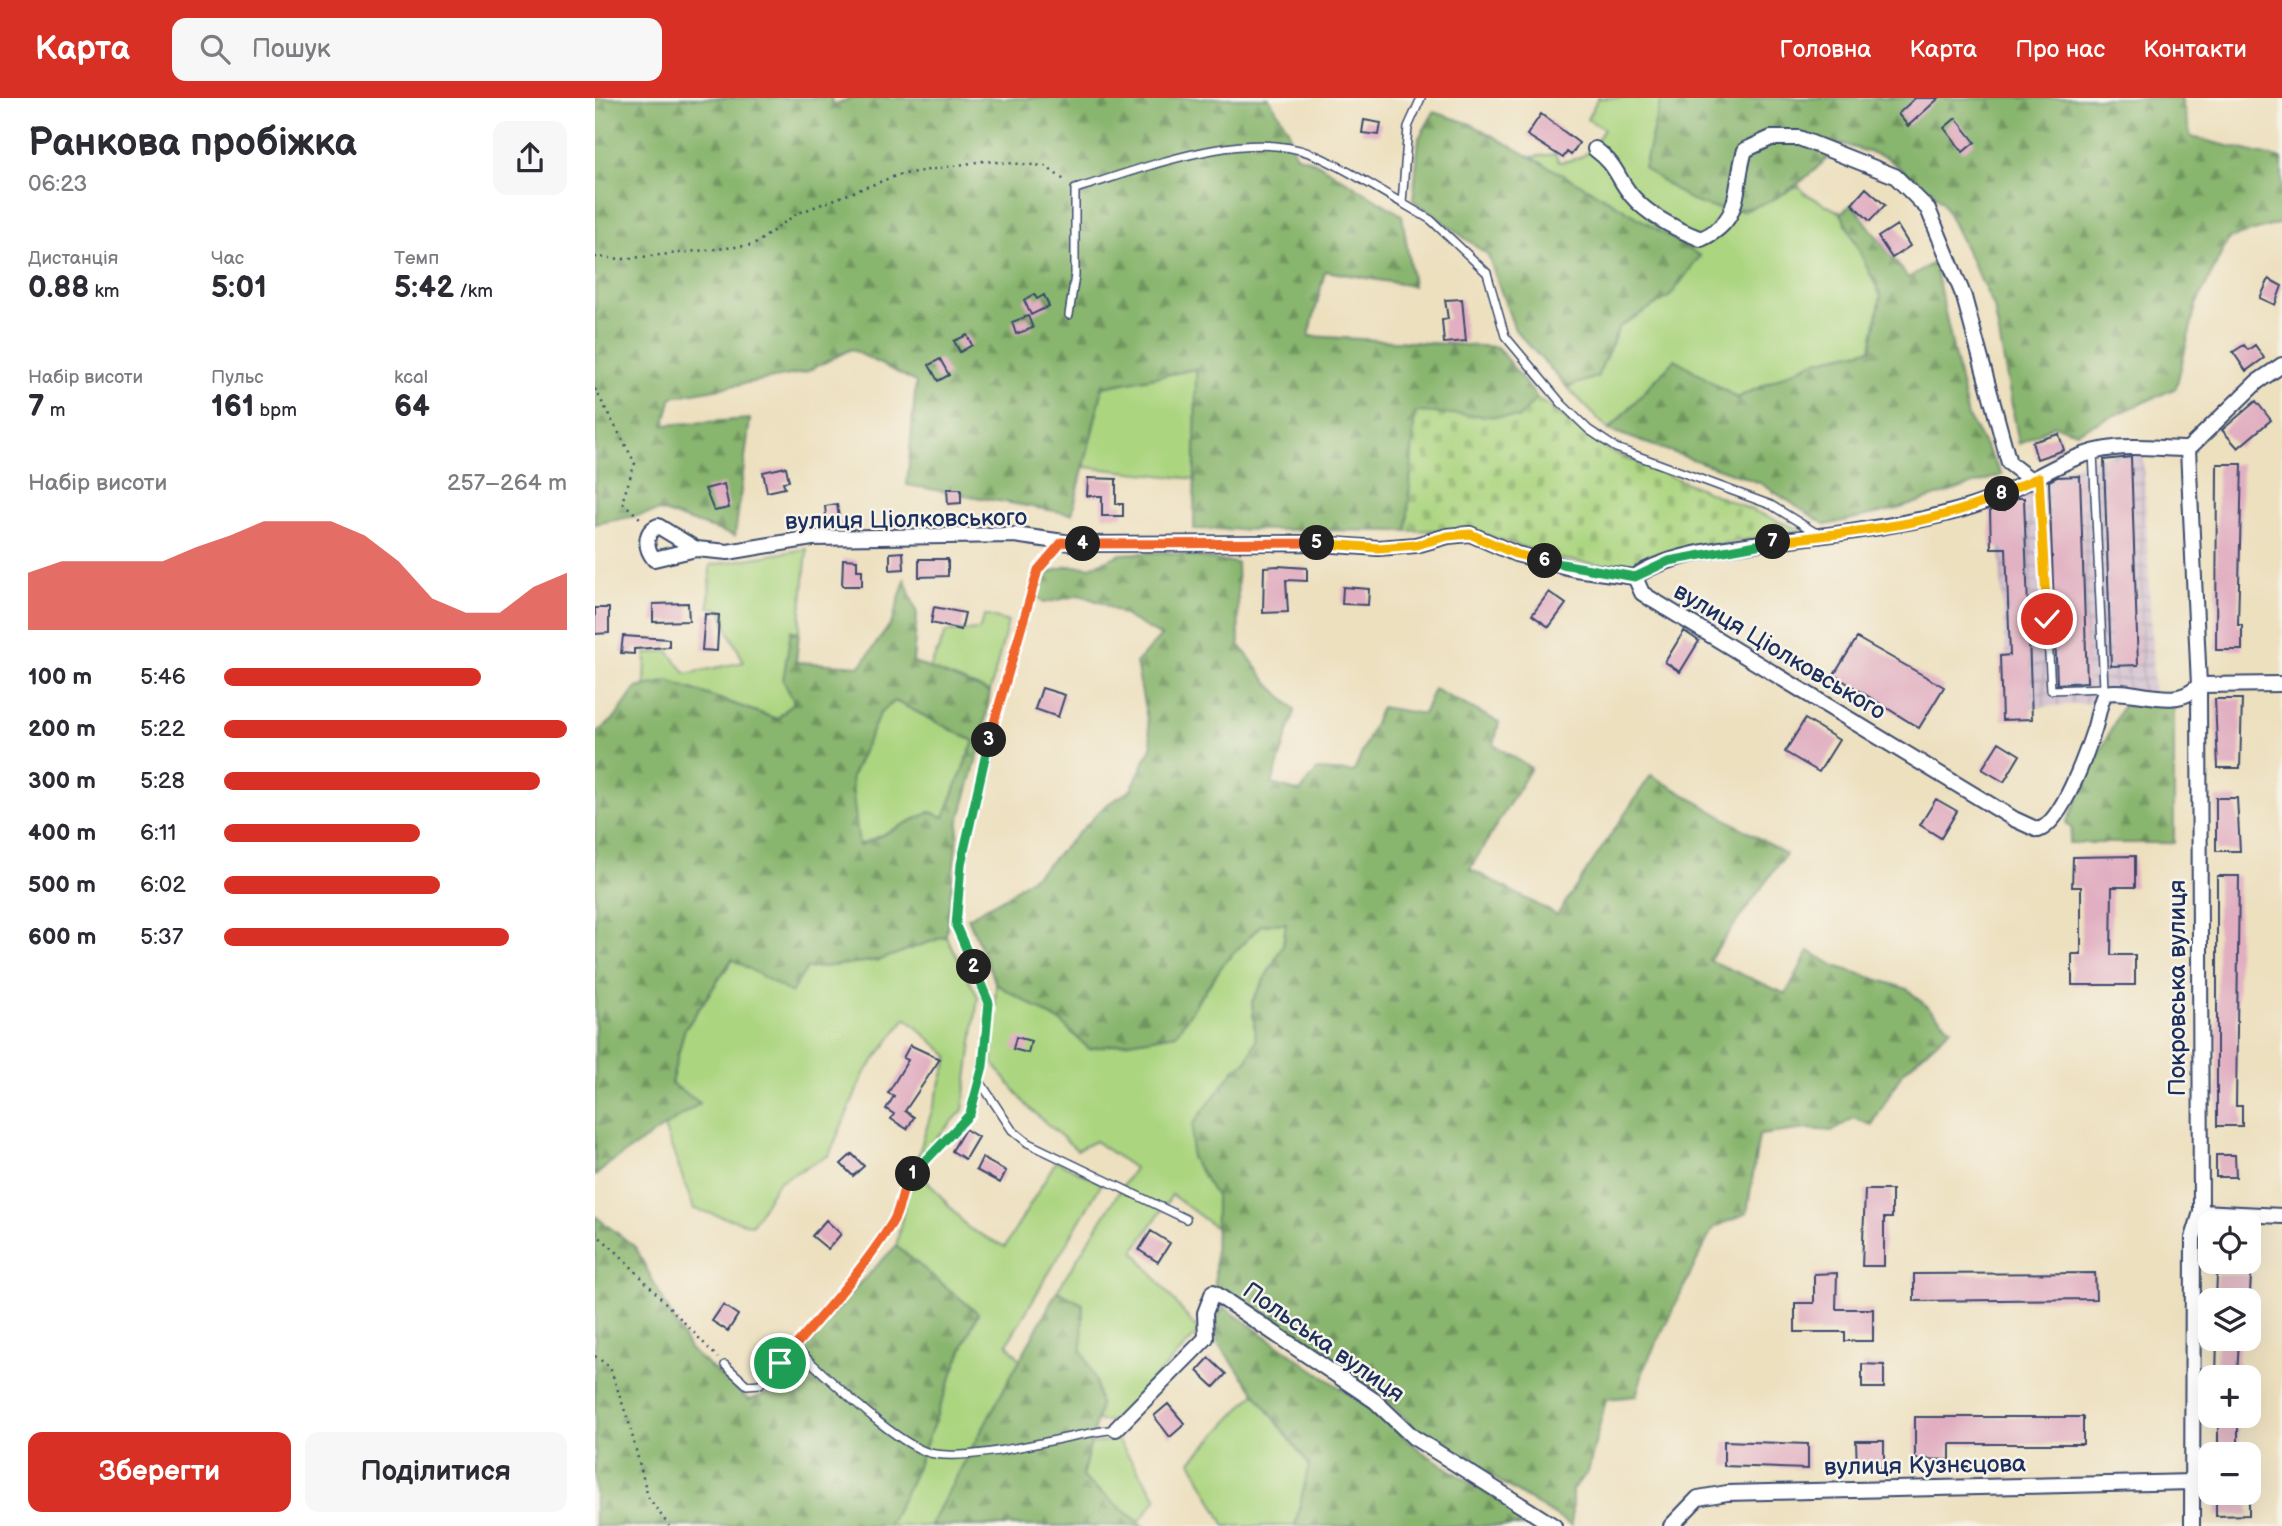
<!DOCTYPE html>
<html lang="uk">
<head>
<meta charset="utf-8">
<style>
  :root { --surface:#fff; --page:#f7f7f7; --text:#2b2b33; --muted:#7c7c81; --accent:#d93025 }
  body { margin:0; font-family:"Balsamiq Sans",sans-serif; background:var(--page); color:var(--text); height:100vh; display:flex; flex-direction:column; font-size:26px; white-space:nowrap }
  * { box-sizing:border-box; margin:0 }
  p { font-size:23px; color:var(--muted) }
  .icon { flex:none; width:38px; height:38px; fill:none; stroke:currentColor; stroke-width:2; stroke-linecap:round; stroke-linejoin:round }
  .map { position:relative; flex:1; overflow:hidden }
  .sheet { display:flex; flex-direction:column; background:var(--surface); width:595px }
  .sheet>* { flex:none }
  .fabs { position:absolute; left:1603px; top:1113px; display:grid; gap:14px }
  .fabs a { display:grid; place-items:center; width:63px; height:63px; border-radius:14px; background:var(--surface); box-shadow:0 7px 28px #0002; font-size:35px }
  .pin { position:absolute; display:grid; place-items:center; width:60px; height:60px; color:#fff; margin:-30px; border:4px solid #fff; border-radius:50%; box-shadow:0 2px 7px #0007 }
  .km { position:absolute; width:35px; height:35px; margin:-18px; border-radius:50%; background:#222; color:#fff; font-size:19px; line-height:35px; text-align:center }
  .round { display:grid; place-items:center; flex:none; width:74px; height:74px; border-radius:14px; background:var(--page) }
  .summary { display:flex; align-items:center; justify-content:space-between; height:119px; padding:0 28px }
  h1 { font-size:38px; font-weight:700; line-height:52px }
  .stats { display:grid; grid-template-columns:repeat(3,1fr); gap:10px; height:119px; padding:7px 28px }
  .stats div { display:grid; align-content:center }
  .stats b { font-size:30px; font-weight:700 }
  .stats small { font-size:19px; font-weight:400 }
  .stats p { font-size:19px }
  .chart { height:196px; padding:14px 28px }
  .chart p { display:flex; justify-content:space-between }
  .chart svg { width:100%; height:126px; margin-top:7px; fill:var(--accent); opacity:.7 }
  .action { display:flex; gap:14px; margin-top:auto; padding:14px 28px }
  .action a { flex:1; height:80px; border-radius:14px; background:var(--accent); color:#fff; font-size:28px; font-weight:700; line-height:80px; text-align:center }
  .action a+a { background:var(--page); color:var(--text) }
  ul { padding:0 28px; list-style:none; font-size:23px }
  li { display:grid; grid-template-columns:112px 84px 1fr; align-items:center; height:52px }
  li i { height:18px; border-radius:9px; background:var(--accent) }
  header { display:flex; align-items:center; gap:42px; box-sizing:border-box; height:98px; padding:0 35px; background:var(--accent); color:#fff }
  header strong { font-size:33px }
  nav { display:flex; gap:38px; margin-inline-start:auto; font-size:24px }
  .search { width:490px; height:63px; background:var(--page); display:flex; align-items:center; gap:18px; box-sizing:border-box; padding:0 24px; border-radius:14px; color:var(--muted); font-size:26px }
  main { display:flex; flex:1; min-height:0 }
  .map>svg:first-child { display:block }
</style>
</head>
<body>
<header>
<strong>Карта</strong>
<div class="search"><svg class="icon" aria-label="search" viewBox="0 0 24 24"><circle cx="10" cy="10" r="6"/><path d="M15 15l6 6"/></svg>Пошук</div>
<nav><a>Головна</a><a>Карта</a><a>Про нас</a><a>Контакти</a></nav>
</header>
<main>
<section class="sheet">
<div class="summary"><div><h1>Ранкова пробіжка</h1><p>06:23</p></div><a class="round"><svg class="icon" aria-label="share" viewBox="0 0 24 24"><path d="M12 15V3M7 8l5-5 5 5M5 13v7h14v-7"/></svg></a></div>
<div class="stats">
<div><p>Дистанція</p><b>0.88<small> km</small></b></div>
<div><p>Час</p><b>5:01</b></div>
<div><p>Темп</p><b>5:42<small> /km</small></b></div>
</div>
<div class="stats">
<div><p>Набір висоти</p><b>7<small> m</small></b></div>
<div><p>Пульс</p><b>161<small> bpm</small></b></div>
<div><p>kcal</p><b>64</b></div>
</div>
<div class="chart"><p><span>Набір висоти</span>257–264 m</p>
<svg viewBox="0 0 160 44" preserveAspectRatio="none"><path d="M0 44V24L10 20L20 20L30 20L40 20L50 15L60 11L70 6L80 6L90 6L100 11L110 20L120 33L130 38L140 38L150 29L160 24V44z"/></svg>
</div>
<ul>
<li><b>100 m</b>5:46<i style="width:75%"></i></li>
<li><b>200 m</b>5:22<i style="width:100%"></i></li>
<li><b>300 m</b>5:28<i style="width:92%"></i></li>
<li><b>400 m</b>6:11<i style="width:57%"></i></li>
<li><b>500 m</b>6:02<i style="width:63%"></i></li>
<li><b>600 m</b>5:37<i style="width:83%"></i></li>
</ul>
<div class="action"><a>Зберегти</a><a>Поділитися</a></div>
</section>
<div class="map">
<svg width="1687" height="1428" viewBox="0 0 1687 1428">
  <defs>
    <pattern id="industrial-grid" width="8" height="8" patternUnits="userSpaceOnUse" patternTransform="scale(1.75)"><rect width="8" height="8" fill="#d0bdce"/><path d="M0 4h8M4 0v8" fill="none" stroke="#a89aaa"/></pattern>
    <pattern id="forest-firs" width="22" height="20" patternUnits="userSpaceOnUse" patternTransform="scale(1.75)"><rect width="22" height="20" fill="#89b66e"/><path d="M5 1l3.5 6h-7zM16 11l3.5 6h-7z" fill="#6f945e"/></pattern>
    <pattern id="cemetery-stones" width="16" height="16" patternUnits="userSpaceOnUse" patternTransform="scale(1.75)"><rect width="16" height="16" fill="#acd580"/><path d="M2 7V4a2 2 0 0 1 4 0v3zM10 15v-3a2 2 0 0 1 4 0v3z" fill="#93b771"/></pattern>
  </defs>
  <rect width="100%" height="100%" fill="#f7f3e8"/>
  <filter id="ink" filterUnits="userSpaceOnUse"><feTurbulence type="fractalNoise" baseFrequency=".0143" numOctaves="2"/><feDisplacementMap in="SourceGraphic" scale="14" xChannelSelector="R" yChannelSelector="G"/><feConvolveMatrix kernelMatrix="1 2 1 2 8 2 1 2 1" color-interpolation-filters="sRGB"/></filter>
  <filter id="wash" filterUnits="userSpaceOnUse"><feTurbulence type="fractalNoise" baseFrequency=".00686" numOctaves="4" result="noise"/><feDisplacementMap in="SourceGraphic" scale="28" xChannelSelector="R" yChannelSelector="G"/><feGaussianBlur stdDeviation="1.57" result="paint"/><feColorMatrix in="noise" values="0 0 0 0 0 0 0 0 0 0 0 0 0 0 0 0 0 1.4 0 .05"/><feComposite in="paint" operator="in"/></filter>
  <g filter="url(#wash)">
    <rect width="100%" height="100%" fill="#ede0bf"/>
    <path fill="url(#industrial-grid)" d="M1548,352L1559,601L1414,611L1401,400L1500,359Z"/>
    <path fill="#acd580" stroke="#64826f" stroke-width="2" d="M1003,0H1066L1049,70L1148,114L1204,88L1209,95L1246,115L1286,198L1276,251L1220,263L1142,300L1080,261L1014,332L972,289L1002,279L1024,229L1075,198L1105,158L936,59L960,56L964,64C993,61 994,54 1009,31L992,21Z
      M602,271L600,381L489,369L508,289Z
      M212,451L204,535L196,533L199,604L182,621L73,583L50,588L51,556L73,553L91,576L149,564L131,528L127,512L114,509L115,467Z
      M390,517L413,524L395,594L334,572L351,534L384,532Z
      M300,603L379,643L349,720L335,714L263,748L256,680L285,615Z
      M691,825L688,847L657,904L661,943L652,963L640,971L596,1059L621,1098V1130L577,1097L539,1153L604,1234L519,1323H502C509,1291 492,1280 487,1252C484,1238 488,1220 488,1206L462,1193L539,1070L500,1043L482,1052L433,1009L397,964L401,886L466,924L494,951L580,936L629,865L666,827Z
      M351,838L383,899L368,1012L322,1061L354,958L311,920L269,976L234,1057L183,1084L157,1127L99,1111L69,1029L104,1006L76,985L89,933L138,861L211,871L285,862Z
      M461,1063L507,1085L412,1246L425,1261L335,1428H293C331,1361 350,1285 383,1215L301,1148L312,1096L325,1074L373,1130L410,1149Z
      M660,1295L714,1367L700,1428H630L596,1363Z
      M522,1341L562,1400L544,1424L487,1379L495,1346Z"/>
    <path fill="url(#forest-firs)" stroke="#527266" stroke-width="2" fill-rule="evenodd" d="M0,0H236L238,8L256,0H674L693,31L700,57L720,64L807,117L818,188L730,173L714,238L902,249L942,300L924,320L820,314L812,433L599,431L601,271L508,289L477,416L312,387L321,284L256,251L211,274L77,299L69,327L155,321L140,438L65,413L0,426Z
      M1066,0H1586L1596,39L1687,61V125L1634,140L1601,207L1581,290L1482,334L1459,327L1424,346L1399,209L1347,103L1291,59L1247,46C1207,85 1163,129 1103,105C1085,98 1066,81 1049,70Z
      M839,14L876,26L1019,105L1105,158L1075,198L1024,229L1002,279L972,289L920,232L893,157L818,102L824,40Z
      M1257,106L1313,180L1339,164L1373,319L1407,377L1302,411L1231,427L1165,385L1014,332L1080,261L1142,300L1220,263L1276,251L1286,198L1246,115Z
      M570,454L642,465L644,546L674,586L700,612L677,686L705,694L722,672L759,674L786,609L828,616L839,591L904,624L899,647L936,670L875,771L962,817L1056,677L1191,756L1114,862L1191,896L1214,853L1240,868L1312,891L1356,930L1307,975L1277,1027L1258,1020L1238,1033L1212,1031L1164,1037L1152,1115L1118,1130L1050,1268L1041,1298L1011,1301L993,1374L977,1391V1428L821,1332L786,1296L620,1187L621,1098L596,1059L598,1026L640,971L652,963L661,942L657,904L688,847L691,825L666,827L629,865L581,936L494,951L466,924L401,886L373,820L412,798L450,769L511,707L536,692L557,647L541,565L566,538L507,505L485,497L449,505L443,500L447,477L472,468L495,469L526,456Z
      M310,482L322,516L318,564L395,594L387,643L364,723L351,838L285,862L211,871L196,895L137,861L89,933L76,985L105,1005L15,1065L0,1078V637L20,620L41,590L73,583L182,621L199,604L188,582L196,532L204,535L201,564L265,568L297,524ZM300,603L379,643L349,719L335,714L264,748L256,680L285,615Z
      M1579,606V745H1474L1477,731L1471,725L1528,607Z
      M0,1118L40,1149L94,1251L154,1302L178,1293L261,1189L301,1148L383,1215C350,1285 331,1361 293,1428H0Z
      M462,1193L488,1206L487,1252L500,1281L505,1308L487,1379L548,1428H335Z
      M629,1209L775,1311L826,1353L943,1428H700L714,1367L622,1244L620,1222Z"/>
    <path fill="url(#cemetery-stones)" stroke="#64826f" stroke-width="2" d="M942,300L1015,353L1207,433L1101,450L1032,470L963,461L874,431L812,433L820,314L924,320Z"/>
    <g id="blocks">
      <path fill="#e1afc1" d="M1320,0H1344L1313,28L1303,16Z
        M946,16L984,45L976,57L972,54L968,60L932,37Z
        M1361,20L1380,44L1368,54L1349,30Z
        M769,22L786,25L784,37L767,35Z
        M1271,90L1290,107L1275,123L1257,106Z
        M1302,127L1315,148L1297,160L1283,139Z
        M1674,181L1687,188L1680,207L1665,200Z
        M439,196L442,201L449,197L454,208L436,217L429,202Z
        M867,201L871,243L849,245L847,222L853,221L850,202Z
        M433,218L438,230L421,236L417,224Z
        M372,237L377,247L365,254L359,243Z
        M1649,247L1653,252L1660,247L1669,260L1651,273L1638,254Z
        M345,261L354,277L343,283L334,267Z
        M1661,303L1676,322L1643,350L1627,332Z
        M1464,336L1469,352L1442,361L1437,344Z
        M1536,359L1543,567L1516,568L1509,362Z
        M1622,366H1647L1643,527H1647V552H1621Z
        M191,369L194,383L188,384L190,390L172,394L168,374Z
        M1485,378L1492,584L1462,586L1454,383L1462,379Z
        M493,380L521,381V406H528V418H507V398H492Z
        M129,386L134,410L119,413L110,391Z
        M352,391H366V405L353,406Z
        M1422,400H1429L1437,621L1407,622L1405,558L1415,557L1411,450H1396L1395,412H1410V406Z
        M242,406L245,427L232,429L230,408Z
        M308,454L309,471L295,472V455Z
        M248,461L262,462V472H267V488H247Z
        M324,461H353V478L324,479Z
        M683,468L712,470V483L691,482L693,514L668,515L669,469Z
        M748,489L774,491L773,507L747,506Z
        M954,494L971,506L954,529L937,517Z
        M93,505L94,523L58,524V506Z
        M339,509L370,515L366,532L336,525Z
        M0,510H14V535L0,536Z
        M110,516L124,517L122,553L107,552Z
        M1089,533L1104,543L1085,574L1070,564Z
        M28,538L74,541V549L39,551V556L26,555Z
        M1262,540L1349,589L1324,630L1239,577Z
        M447,590L470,597L463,619L440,611Z
        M1620,601H1647L1645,670H1623Z
        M1210,621L1244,642L1224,674L1190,654Z
        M1404,644L1425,657L1409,684L1387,671Z
        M1621,700H1642L1645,753H1621Z
        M1341,701L1362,713L1346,740L1325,727Z
        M1540,758V789H1517L1516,857H1540V887H1477V856H1486V789H1477L1478,759Z
        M1622,778H1644L1641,1008H1647V1028H1622Z
        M421,939L436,943L433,955L418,951Z
        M315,947L345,961L310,1013L319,1019L312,1031L296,1021L299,1016L291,1011L299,998L293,995L313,962L308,960Z
        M370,1031L383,1039L370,1061L357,1053Z
        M257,1056L269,1068L258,1078L246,1066Z
        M1621,1057H1640L1641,1079H1621Z
        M387,1060L411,1073L405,1085L381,1072Z
        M1270,1092H1297V1120H1289V1168H1267Z
        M231,1122L246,1136L233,1151L217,1138Z
        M556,1133L575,1145L563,1164L544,1152Z
        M1242,1175L1241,1211H1278V1243H1250V1234H1200V1205H1219V1176Z
        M1500,1175L1501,1201L1319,1203V1176Z
        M1622,1177H1656L1655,1195H1639V1202H1621Z
        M128,1207L143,1217L133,1233L117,1223Z
        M1622,1241H1644L1642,1279H1621Z
        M614,1260L631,1276L619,1289L602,1273Z
        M1267,1266L1289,1267V1290H1267Z
        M573,1306L590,1326L575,1339L559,1318Z
        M1320,1319H1488V1346H1355V1362L1320,1361Z
        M1623,1319H1643V1356H1623Z
        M1129,1343L1213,1346V1371L1129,1368Z
        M1261,1343H1289V1370H1262Z
        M1621,1398H1654V1417L1621,1418Z"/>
    </g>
  </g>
  <g filter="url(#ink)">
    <use href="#blocks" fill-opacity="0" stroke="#3a4a6d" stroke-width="2"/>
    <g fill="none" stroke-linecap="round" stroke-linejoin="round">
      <defs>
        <path id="service" d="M826,0L813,29L807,105L836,122L892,175L910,238L967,306L994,332L1021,350L1176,407L1223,436
          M474,217L480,177V91C549,71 648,29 717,56C748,68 778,89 807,105
          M1498,354L1509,590
          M1444,379L1456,592L1509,590L1510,595
          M384,982L417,1032L433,1045L591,1121
          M199,1249C228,1274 305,1352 340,1356C387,1363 469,1337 521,1331
          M130,1267L152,1287L165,1286L185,1265L267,1169L299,1122L312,1081L375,1016L388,968L394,905L361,828L366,766L401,618L443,472L466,445"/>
        <path id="minor" d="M1000,51C1023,68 1021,79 1037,98C1053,117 1083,132 1106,141C1149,122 1138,91 1150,52L1176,40H1204L1300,78L1333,111L1369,199L1414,365L1436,382
          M1593,351L1604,587L1606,1114L1598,1140L1597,1428
          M101,451L59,461C50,450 49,434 63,428L101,451L133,454L217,440L419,437L483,446L712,445L783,450L821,447L853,438L875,436L921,456L980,471L1040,479L1047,495L1056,501L1419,721L1443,732C1467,725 1491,656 1499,632C1503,620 1504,606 1510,595C1540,589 1581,614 1604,587L1687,586
          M1040,479C1081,447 1212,442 1267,432C1309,425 1353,418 1392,403C1433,388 1474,354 1519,350C1543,347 1569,351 1593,351L1662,284L1687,267
          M1606,1114L1687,1118
          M521,1331L611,1240L610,1215L618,1194L780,1303L818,1339L959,1428
          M1076,1428L1103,1400L1132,1395L1597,1384"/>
      </defs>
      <use href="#service" stroke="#3a4a6d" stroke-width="10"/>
      <use href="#minor" stroke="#3a4a6d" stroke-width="18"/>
      <path stroke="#3a4a6d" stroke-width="2.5" stroke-dasharray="2 5" stroke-linecap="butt" d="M0,159L28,161L159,147L201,116L303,77L388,63L450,68L472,84
        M0,291L40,365L27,404L46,421
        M0,1135L23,1155L123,1260
        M0,1258L15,1269L34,1325L53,1399L74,1428"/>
      <use href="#service" stroke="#fff" stroke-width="7"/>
      <use href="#minor" stroke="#fff" stroke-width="14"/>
    </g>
  </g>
  <g fill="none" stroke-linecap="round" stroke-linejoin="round" filter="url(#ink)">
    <defs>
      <path id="split-1" d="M185,1265C224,1220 265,1176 297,1125C307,1110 305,1089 318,1076"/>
      <path id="split-2" d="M318,1076L375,1016L388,968L394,905L379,869"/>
      <path id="split-3" d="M379,869L361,828L366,766L394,642"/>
      <path id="split-4" d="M394,642L443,472L467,444L488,446"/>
      <path id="split-5" d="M488,446L722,445"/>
      <path id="split-6" d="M722,445L783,450L821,447L853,438L875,436L921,456L950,463"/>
      <path id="split-7" d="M950,463L1040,479L1074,463L1178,444"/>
      <path id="split-8" d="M1178,444C1251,434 1340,428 1407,396"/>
      <path id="split-9" d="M1407,396L1444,379L1452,521"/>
    </defs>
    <use href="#split-1" stroke="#fff" stroke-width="14"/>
    <use href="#split-2" stroke="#fff" stroke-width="14"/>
    <use href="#split-3" stroke="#fff" stroke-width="14"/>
    <use href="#split-4" stroke="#fff" stroke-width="14"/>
    <use href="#split-5" stroke="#fff" stroke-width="14"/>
    <use href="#split-6" stroke="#fff" stroke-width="14"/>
    <use href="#split-7" stroke="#fff" stroke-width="14"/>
    <use href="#split-8" stroke="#fff" stroke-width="14"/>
    <use href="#split-9" stroke="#fff" stroke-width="14"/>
    <use href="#split-1" stroke="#f0652b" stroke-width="9"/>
    <use href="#split-2" stroke="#22a559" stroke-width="9"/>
    <use href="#split-3" stroke="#22a559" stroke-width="9"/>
    <use href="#split-4" stroke="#f0652b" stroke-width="9"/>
    <use href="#split-5" stroke="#f0652b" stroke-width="9"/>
    <use href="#split-6" stroke="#f5b400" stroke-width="9"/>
    <use href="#split-7" stroke="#22a559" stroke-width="9"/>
    <use href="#split-8" stroke="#f5b400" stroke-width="9"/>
    <use href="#split-9" stroke="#f5b400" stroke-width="9"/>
  </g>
  <g text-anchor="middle" stroke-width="5" stroke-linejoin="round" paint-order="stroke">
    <g font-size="24" fill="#1b2f5e" stroke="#f7f3e8">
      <text transform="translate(311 421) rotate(-1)" y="8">вулиця Ціолковського</text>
      <text transform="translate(1185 553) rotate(31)" y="8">вулиця Ціолковського</text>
      <text transform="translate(1582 890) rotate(-90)" y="8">Покровська вулиця</text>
      <text transform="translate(729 1244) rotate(35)" y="8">Польська вулиця</text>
      <text transform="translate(1330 1367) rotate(-1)" y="8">вулиця Кузнєцова</text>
    </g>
  </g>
</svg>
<div class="fabs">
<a><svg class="icon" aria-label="locate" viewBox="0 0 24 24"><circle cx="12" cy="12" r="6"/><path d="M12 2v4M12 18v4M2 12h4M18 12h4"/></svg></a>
<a><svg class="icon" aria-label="layers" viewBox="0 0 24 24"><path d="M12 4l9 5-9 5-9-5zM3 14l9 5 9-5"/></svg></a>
<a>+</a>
<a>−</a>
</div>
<div class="pin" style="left:185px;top:1265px;background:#1e9e55"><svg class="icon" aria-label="arrive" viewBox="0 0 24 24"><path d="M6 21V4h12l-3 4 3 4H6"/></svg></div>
<div class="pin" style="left:1452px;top:521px;background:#d93025"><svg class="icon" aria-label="check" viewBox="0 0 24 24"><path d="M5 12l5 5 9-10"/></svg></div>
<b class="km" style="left:318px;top:1076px">1</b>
<b class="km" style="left:379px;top:869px">2</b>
<b class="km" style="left:394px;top:642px">3</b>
<b class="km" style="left:488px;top:446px">4</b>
<b class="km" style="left:722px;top:445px">5</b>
<b class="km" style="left:950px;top:463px">6</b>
<b class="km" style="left:1178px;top:444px">7</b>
<b class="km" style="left:1407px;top:396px">8</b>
</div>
</main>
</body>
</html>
